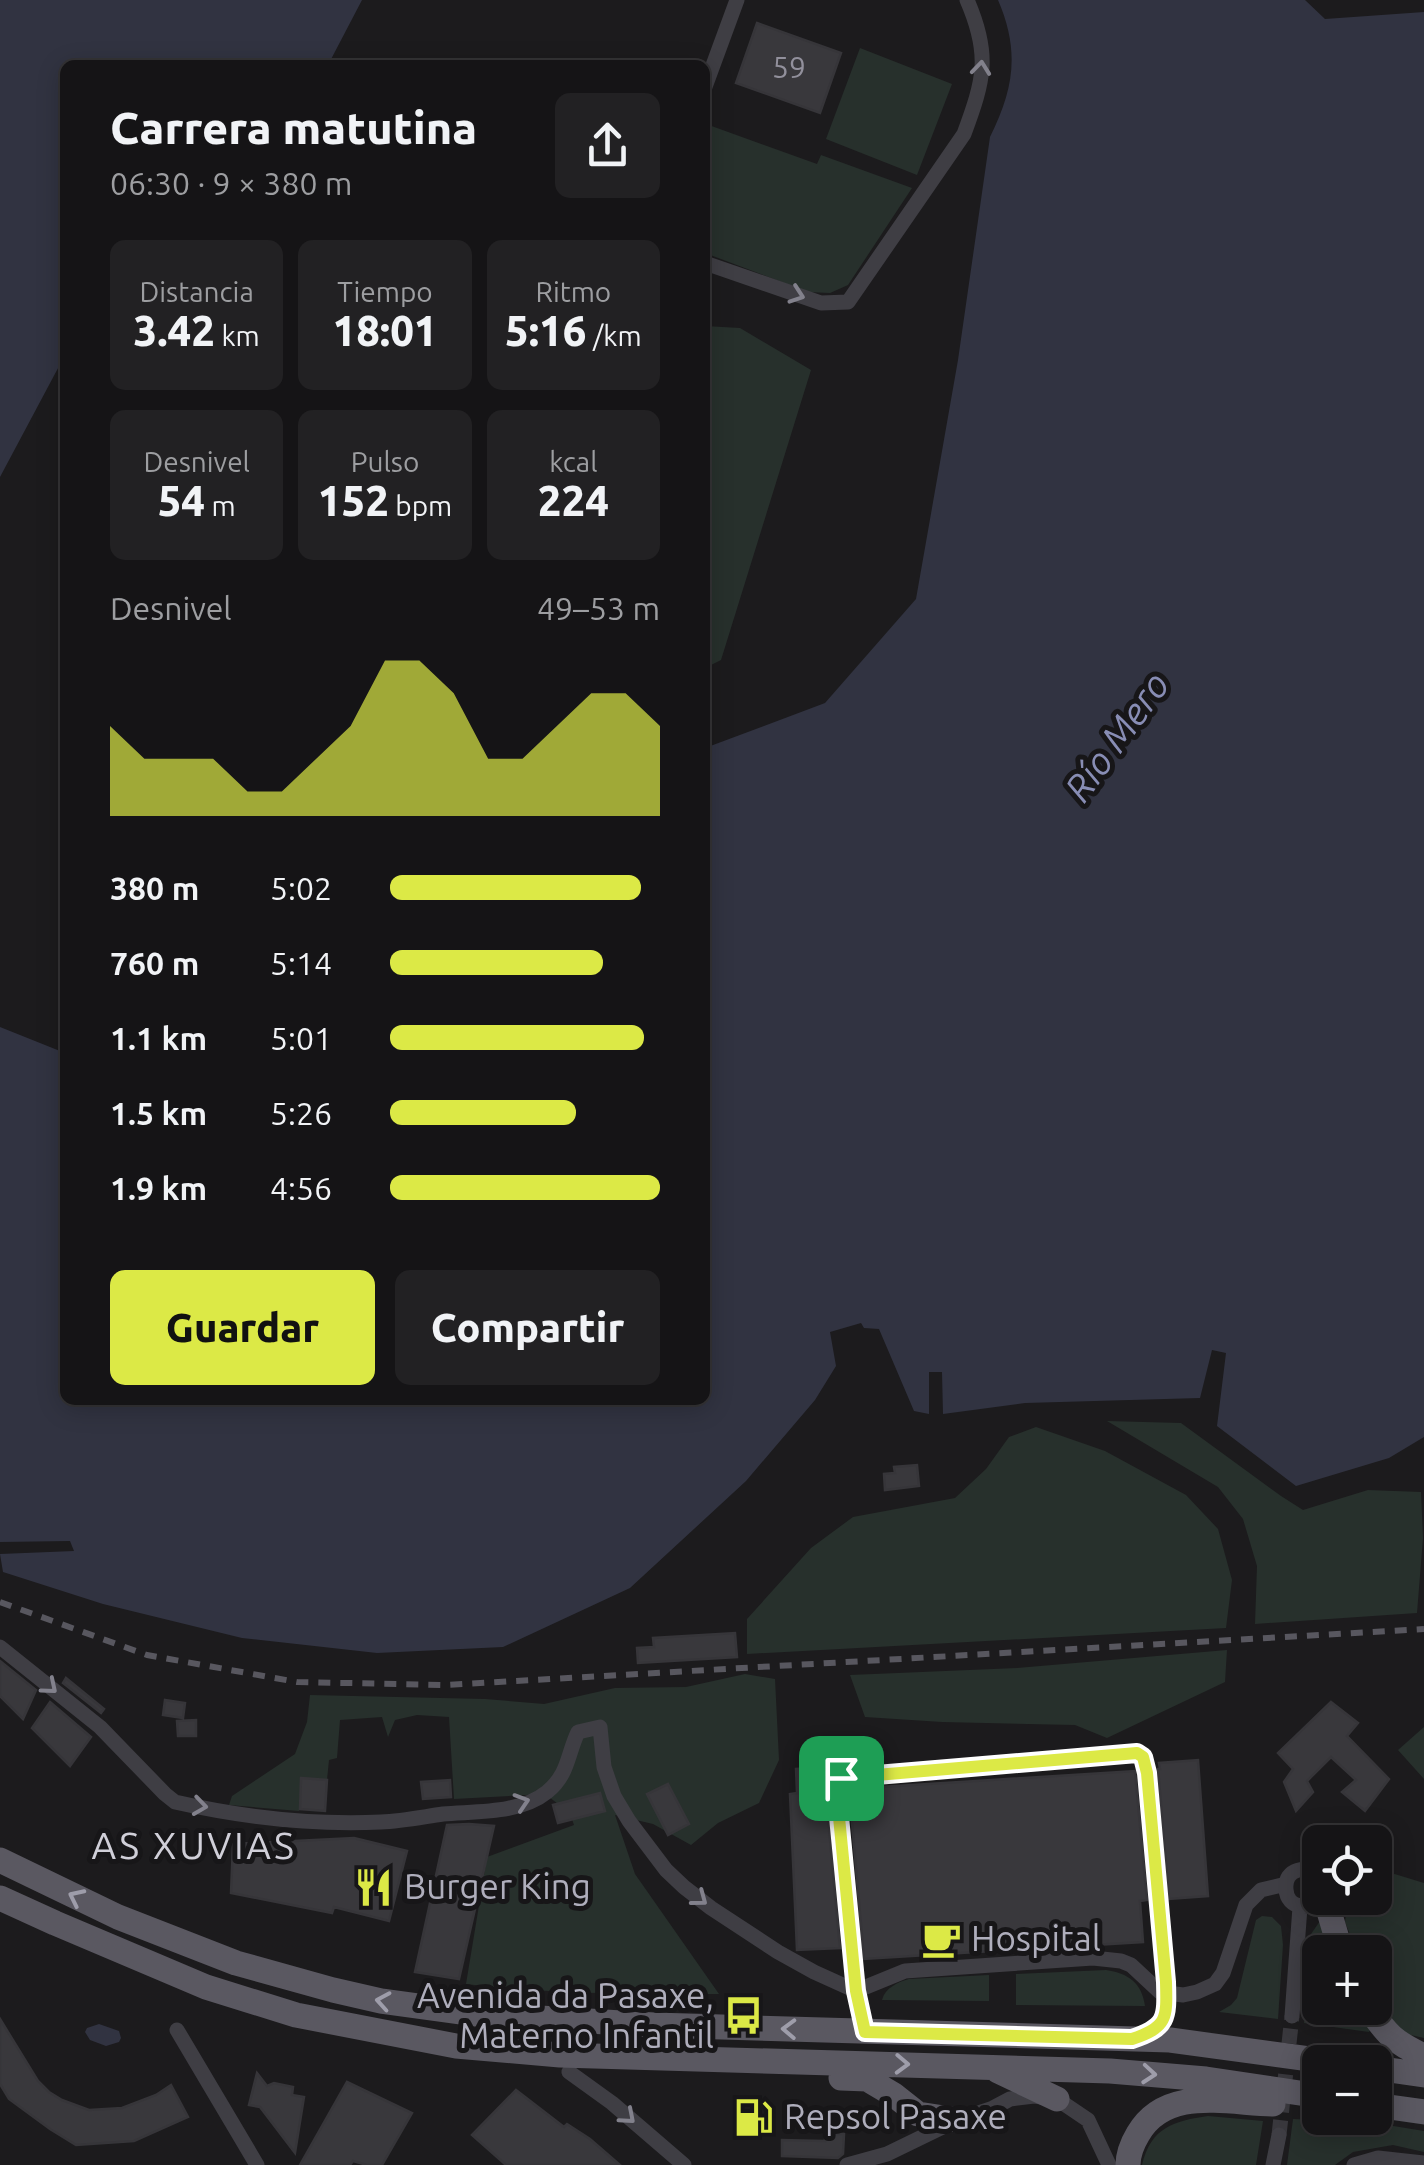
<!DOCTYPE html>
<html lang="es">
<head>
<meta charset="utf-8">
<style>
  :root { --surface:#151416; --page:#222123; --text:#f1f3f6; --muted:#9d9ea1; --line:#343335; --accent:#dce946 }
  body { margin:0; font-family:Ubuntu,sans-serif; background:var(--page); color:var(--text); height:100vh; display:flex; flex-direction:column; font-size:38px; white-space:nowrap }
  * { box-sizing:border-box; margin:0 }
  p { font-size:32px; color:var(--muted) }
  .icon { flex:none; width:55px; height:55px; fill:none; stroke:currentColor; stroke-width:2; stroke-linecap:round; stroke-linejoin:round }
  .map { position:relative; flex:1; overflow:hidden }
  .panel { position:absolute; left:60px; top:60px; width:650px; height:1345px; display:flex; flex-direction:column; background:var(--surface); border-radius:15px; box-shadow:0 5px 25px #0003,0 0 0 2px var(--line) }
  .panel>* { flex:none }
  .controls { position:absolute; left:1302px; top:1825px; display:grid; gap:20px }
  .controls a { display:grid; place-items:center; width:90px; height:90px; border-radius:15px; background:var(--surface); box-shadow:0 5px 25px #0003,0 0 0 2px var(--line); font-size:50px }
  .pin { position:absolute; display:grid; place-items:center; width:85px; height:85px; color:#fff; margin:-42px; border-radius:20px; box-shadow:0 5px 15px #0006 }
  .round { display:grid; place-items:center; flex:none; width:105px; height:105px; border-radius:15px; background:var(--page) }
  .headline { display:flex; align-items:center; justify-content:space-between; height:170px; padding:0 50px }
  h1 { font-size:45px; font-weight:800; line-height:75px }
  .metrics { display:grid; grid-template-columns:repeat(3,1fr); gap:15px; height:170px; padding:10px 50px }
  .metrics div { display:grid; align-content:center; border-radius:15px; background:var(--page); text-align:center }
  .metrics b { font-size:42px; font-weight:800 }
  .metrics small { font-size:28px; font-weight:400 }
  .metrics p { font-size:28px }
  .chart { height:280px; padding:20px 50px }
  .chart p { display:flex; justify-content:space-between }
  .chart svg { width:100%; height:180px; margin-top:10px; fill:var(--accent); opacity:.7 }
  .action { display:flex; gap:20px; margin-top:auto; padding:20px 50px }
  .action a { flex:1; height:115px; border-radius:15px; background:var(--accent); color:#111; font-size:40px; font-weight:800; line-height:115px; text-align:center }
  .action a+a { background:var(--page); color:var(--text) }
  ul { padding:0 50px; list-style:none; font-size:32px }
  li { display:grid; grid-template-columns:160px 120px 1fr; align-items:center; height:75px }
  li i { height:25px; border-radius:12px; background:var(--accent) }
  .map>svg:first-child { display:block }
</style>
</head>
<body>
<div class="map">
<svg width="1424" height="2165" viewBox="0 0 1424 2165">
  <rect width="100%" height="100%" fill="#1c1b1d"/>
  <path fill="#27302c" d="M860,48L952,84L917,175L826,139Z
    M706,124L817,164L821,155L912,188L848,285L830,293L808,292L705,253Z
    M705,326L740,328L811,370L721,660L705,668Z
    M1107,1421L1181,1423L1281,1496L1303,1510L1368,1490L1421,1492L1423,1538L1417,1613L1255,1624L1257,1566L1243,1519L1218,1487Z
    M1036,1427L1105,1451L1186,1495L1218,1529L1232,1580L1226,1628L747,1654V1619L811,1548L853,1517L955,1498L986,1469L1009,1437Z
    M1227,1650L1225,1682L1107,1738L1075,1725L942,1722L865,1717L850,1675L1017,1668Z
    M745,1674L775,1679L779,1760L759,1803L718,1823L691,1845L653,1824L615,1815L635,1874L719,1994C635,1994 550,1994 466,1984L487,1857L574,1825L570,1813L545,1794L454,1799L449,1717L417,1715L395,1720L388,1737L382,1717L340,1720L337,1758L329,1760L327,1780L301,1778L299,1811L229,1805L232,1796L295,1754L307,1722L310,1695L485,1699L544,1704L615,1688L686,1687Z
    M1424,1727V1779L1398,1750Z
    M1375,1868L1424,1883V2038L1402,2033L1375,1999V1952H1357L1345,1922L1348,1898H1375Z
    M1262,1916L1272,1917L1281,1926L1283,1945L1278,2019L1219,2012L1231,2005L1237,1998L1256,1920Z
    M1320,1921L1331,1952H1320V2008H1354L1370,2030L1369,2032L1304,2023L1311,1934Z
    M1106,1970C1128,1973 1142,1983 1145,2006L1016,2005V1974Z
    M989,1975V2001L882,2000C885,1988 898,1982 909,1979Z
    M1208,2116L1263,2121L1256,2165H1142C1151,2127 1174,2121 1208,2116Z
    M1293,2119L1375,2123L1424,2131V2152L1393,2145L1353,2152L1335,2165H1287Z"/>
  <path fill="#313341" d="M0,0H362L328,65H65V355L0,477Z
    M998,0H1305L1325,19L1424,12V1437L1389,1458L1296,1486L1217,1426L1226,1353L1212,1350L1200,1398L1025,1403L943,1414L942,1372H929V1414L914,1411L879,1329L864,1328L861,1323L830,1332L836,1366L815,1400L746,1481L630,1588L503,1647L377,1653L242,1638L103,1604L3,1572L0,1554L74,1551L70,1541L0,1542V1027L65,1053V1400H705V748L825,703L916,599L958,360L990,137C1014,89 1020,51 998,0Z
    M99,2024L119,2031L121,2038L119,2042L106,2046L90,2040L85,2032L87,2028Z"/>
  <path fill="#39383c" stroke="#363539" stroke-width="2.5" d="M757,23L841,53L820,113L736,83Z
    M917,1465L919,1486L885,1490L884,1474L895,1473L894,1467Z
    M735,1633L737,1657L638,1663L637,1648L654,1647L653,1638Z
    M0,1661L36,1690L23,1719L0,1696Z
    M66,1678L104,1709L101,1713L63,1683Z
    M165,1700L185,1703L183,1718L163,1715Z
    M50,1702L91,1737L70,1766L32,1728Z
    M1331,1702L1358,1723L1347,1736L1389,1779L1365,1811L1342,1792L1356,1780L1331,1757L1307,1781L1313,1792L1296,1811L1284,1782L1293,1769L1278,1753Z
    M196,1720V1736H178L177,1721Z
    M1198,1760L1208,1896L1169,1899L1158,1769H1160L1159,1763Z
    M828,1767L826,1781L827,1807L840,1948L797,1950L790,1794L797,1793L796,1769Z
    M1135,1771L1147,1900L1140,1901L1143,1942L864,1959L849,1789Z
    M301,1778L327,1780L325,1811L300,1809Z
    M450,1780L451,1797L423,1799L421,1782Z
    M668,1784L689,1824L668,1835L647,1794Z
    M600,1793L605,1811L558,1823L553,1805Z
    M469,1824L494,1826L459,1979L415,1972L447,1825Z
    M354,1838L407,1851L389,1921L334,1907L332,1913L231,1893L233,1844Z
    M0,2019L38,2081L49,2092L62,2100L89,2110L122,2108L156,2095L171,2085L188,2117L134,2141L76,2145L50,2129L9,2099L0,2084Z
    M257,2073L267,2086L274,2083L293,2087L292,2095L304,2097L295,2153L260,2107L249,2105Z
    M347,2082L412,2113L382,2165H367L353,2161L350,2165H300Z
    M516,2090L564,2127L567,2124L590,2139L620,2165H506L472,2135Z
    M825,2134H844L843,2154L838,2158L782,2156V2140L825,2141Z"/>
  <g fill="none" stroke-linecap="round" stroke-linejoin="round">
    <path stroke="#39383d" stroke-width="15" stroke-dasharray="15 8" stroke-linecap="butt" d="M1279,2135L1292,2016"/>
    <path stroke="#3f3e44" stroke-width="15" d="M705,87L737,0
      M705,263L821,303L848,302L964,134C984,80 991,55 967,0
      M0,1647L100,1727L165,1794L175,1802C241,1817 314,1825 381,1822C402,1821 422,1817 443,1814C475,1811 520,1814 547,1792C569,1774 567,1755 578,1732L600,1727L604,1767L614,1796L629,1821L666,1870L684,1887L711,1908L778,1952L814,1972L856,1991L905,1971L1093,1958L1121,1961L1131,1965L1160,1992L1183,1995L1197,1992L1215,1984L1223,1973L1246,1905L1261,1890L1286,1884
      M1320,1875C1307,1865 1284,1868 1286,1889C1287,1910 1311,1910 1322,1898
      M1292,2016L1300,1907
      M177,2030L257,2165
      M865,2032L856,1991L838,1807L837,1781L841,1778L1137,1753L1143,1757L1147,1773L1167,2006C1167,2023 1156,2030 1141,2036
      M569,2072L612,2103L684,2165
      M847,2165L887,2154L957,2120L993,2108L1010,2099L1034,2096L1057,2099L1088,2120L1109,2165
      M1273,2165L1279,2135
      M1354,2165L1378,2158L1424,2163"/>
    <path stroke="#5a5861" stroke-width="25" d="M0,1860L118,1917L236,1963L333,1990L381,2001L476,2014L654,2025L1170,2040L1332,2062
      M0,1898L55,1923L206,1987L296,2015L456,2046L560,2055L1110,2071L1206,2079L1320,2096
      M1325,1898L1341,1952
      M1369,2008C1387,2035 1394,2042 1424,2056
      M1375,2068L1424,2075
      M998,2071L1057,2099
      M841,2078L867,2079L894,2095L918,2114L957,2120
      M1375,2105L1424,2112
      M1128,2165C1128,2153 1132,2144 1138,2134C1166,2086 1226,2103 1273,2104"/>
    <path stroke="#58575f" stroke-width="6" stroke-dasharray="12 10" stroke-linecap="butt" d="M0,1602L147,1655L297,1682L445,1685L1424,1629"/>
  </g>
  <defs><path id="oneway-chevron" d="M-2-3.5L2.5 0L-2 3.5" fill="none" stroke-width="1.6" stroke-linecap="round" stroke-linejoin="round" transform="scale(2.5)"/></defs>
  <g stroke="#82818c">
    <use href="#oneway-chevron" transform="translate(981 68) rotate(-84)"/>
    <use href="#oneway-chevron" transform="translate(797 295) rotate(19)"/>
    <use href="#oneway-chevron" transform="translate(50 1687) rotate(40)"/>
    <use href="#oneway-chevron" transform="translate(522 1802) rotate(-18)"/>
    <use href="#oneway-chevron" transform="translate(200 1806) rotate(8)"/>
    <use href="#oneway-chevron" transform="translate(700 1899) rotate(37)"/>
    <use href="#oneway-chevron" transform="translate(628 2117) rotate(41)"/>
  </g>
  <g stroke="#9e9daa">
    <use href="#oneway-chevron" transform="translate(76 1897) rotate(-154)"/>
    <use href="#oneway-chevron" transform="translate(383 2001) rotate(-170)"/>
    <use href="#oneway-chevron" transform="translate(789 2029) rotate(-178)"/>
    <use href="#oneway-chevron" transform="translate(902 2064) rotate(2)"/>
    <use href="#oneway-chevron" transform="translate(1149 2074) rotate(5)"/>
  </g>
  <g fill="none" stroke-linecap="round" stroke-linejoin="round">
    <defs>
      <path id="route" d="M1137,1753L1143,1757L1147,1773L1166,1982C1167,2018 1168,2027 1132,2039L865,2032L856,1991L838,1807L837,1781L841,1778Z"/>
    </defs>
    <use href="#route" stroke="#fff" stroke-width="20"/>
    <use href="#route" stroke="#dce946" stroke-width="12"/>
  </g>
  <defs>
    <symbol id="restaurant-bare" viewBox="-9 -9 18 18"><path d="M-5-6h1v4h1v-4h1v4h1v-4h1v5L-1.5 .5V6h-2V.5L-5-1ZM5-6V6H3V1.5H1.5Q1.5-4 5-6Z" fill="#dce946" stroke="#171618" stroke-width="2.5" paint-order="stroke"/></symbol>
    <symbol id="cafe-bare" viewBox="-9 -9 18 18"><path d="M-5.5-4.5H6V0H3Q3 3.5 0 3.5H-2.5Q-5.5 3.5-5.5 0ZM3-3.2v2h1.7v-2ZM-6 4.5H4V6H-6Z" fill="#dce946" stroke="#171618" stroke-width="2.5" paint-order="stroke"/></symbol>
    <symbol id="bus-bare" viewBox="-9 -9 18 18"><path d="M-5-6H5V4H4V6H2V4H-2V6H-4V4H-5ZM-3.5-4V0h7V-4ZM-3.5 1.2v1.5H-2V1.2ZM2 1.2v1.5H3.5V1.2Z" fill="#dce946" stroke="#171618" stroke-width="2.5" paint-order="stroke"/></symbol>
    <symbol id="fuel-bare" viewBox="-9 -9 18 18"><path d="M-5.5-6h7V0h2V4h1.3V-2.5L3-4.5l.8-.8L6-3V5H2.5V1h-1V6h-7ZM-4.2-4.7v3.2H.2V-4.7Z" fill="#dce946" stroke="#171618" stroke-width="2.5" paint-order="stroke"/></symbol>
  </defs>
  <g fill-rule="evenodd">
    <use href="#restaurant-bare" x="346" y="1860" width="55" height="55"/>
    <use href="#cafe-bare" x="914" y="1912" width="55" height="55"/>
    <use href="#bus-bare" x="716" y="1988" width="55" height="55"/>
    <use href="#fuel-bare" x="726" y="2090" width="55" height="55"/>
  </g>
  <g text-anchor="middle" stroke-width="10" stroke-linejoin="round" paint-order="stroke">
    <g font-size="30" fill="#92909c">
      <text x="789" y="78">59</text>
    </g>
    <g font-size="35" fill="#afaebc" stroke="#171618" text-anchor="start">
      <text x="404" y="1899">Burger King</text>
      <text x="971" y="1951">Hospital</text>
      <text x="714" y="2008" text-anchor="end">Avenida da Pasaxe,<tspan x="714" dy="40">Materno Infantil</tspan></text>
      <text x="784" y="2129">Repsol Pasaxe</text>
    </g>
    <g font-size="38" font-style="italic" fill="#888db4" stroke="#171618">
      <text transform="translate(1117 737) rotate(-54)" y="13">Río Mero</text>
    </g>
    <g font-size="38" letter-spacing="2.5" fill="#d0cfd8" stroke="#171618">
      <text x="194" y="1859">AS XUVIAS</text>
    </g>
  </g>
</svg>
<div class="controls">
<a><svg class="icon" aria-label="locate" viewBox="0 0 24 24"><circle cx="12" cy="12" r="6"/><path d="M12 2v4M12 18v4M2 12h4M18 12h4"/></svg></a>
<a>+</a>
<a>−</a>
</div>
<div class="pin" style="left:841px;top:1778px;background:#1e9e55"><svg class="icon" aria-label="arrive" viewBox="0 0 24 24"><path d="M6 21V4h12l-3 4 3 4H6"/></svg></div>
<section class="panel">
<div class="headline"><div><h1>Carrera matutina</h1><p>06:30 · 9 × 380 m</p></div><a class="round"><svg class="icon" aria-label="share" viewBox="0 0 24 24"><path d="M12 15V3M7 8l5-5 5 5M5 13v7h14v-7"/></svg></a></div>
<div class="metrics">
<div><p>Distancia</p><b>3.42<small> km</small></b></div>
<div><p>Tiempo</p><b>18:01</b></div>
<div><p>Ritmo</p><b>5:16<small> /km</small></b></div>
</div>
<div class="metrics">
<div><p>Desnivel</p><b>54<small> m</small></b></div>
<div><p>Pulso</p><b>152<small> bpm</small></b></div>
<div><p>kcal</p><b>224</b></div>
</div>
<div class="chart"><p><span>Desnivel</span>49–53 m</p>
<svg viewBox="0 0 160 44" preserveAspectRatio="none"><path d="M0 44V22L10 30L20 30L30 30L40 38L50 38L60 30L70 22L80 6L90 6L100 14L110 30L120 30L130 22L140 14L150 14L160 22V44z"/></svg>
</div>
<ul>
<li><b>380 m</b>5:02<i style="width:93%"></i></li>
<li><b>760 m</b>5:14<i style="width:79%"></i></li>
<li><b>1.1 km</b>5:01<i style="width:94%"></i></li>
<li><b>1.5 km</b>5:26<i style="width:69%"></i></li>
<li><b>1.9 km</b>4:56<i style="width:100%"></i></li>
</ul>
<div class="action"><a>Guardar</a><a>Compartir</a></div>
</section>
</div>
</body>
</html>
